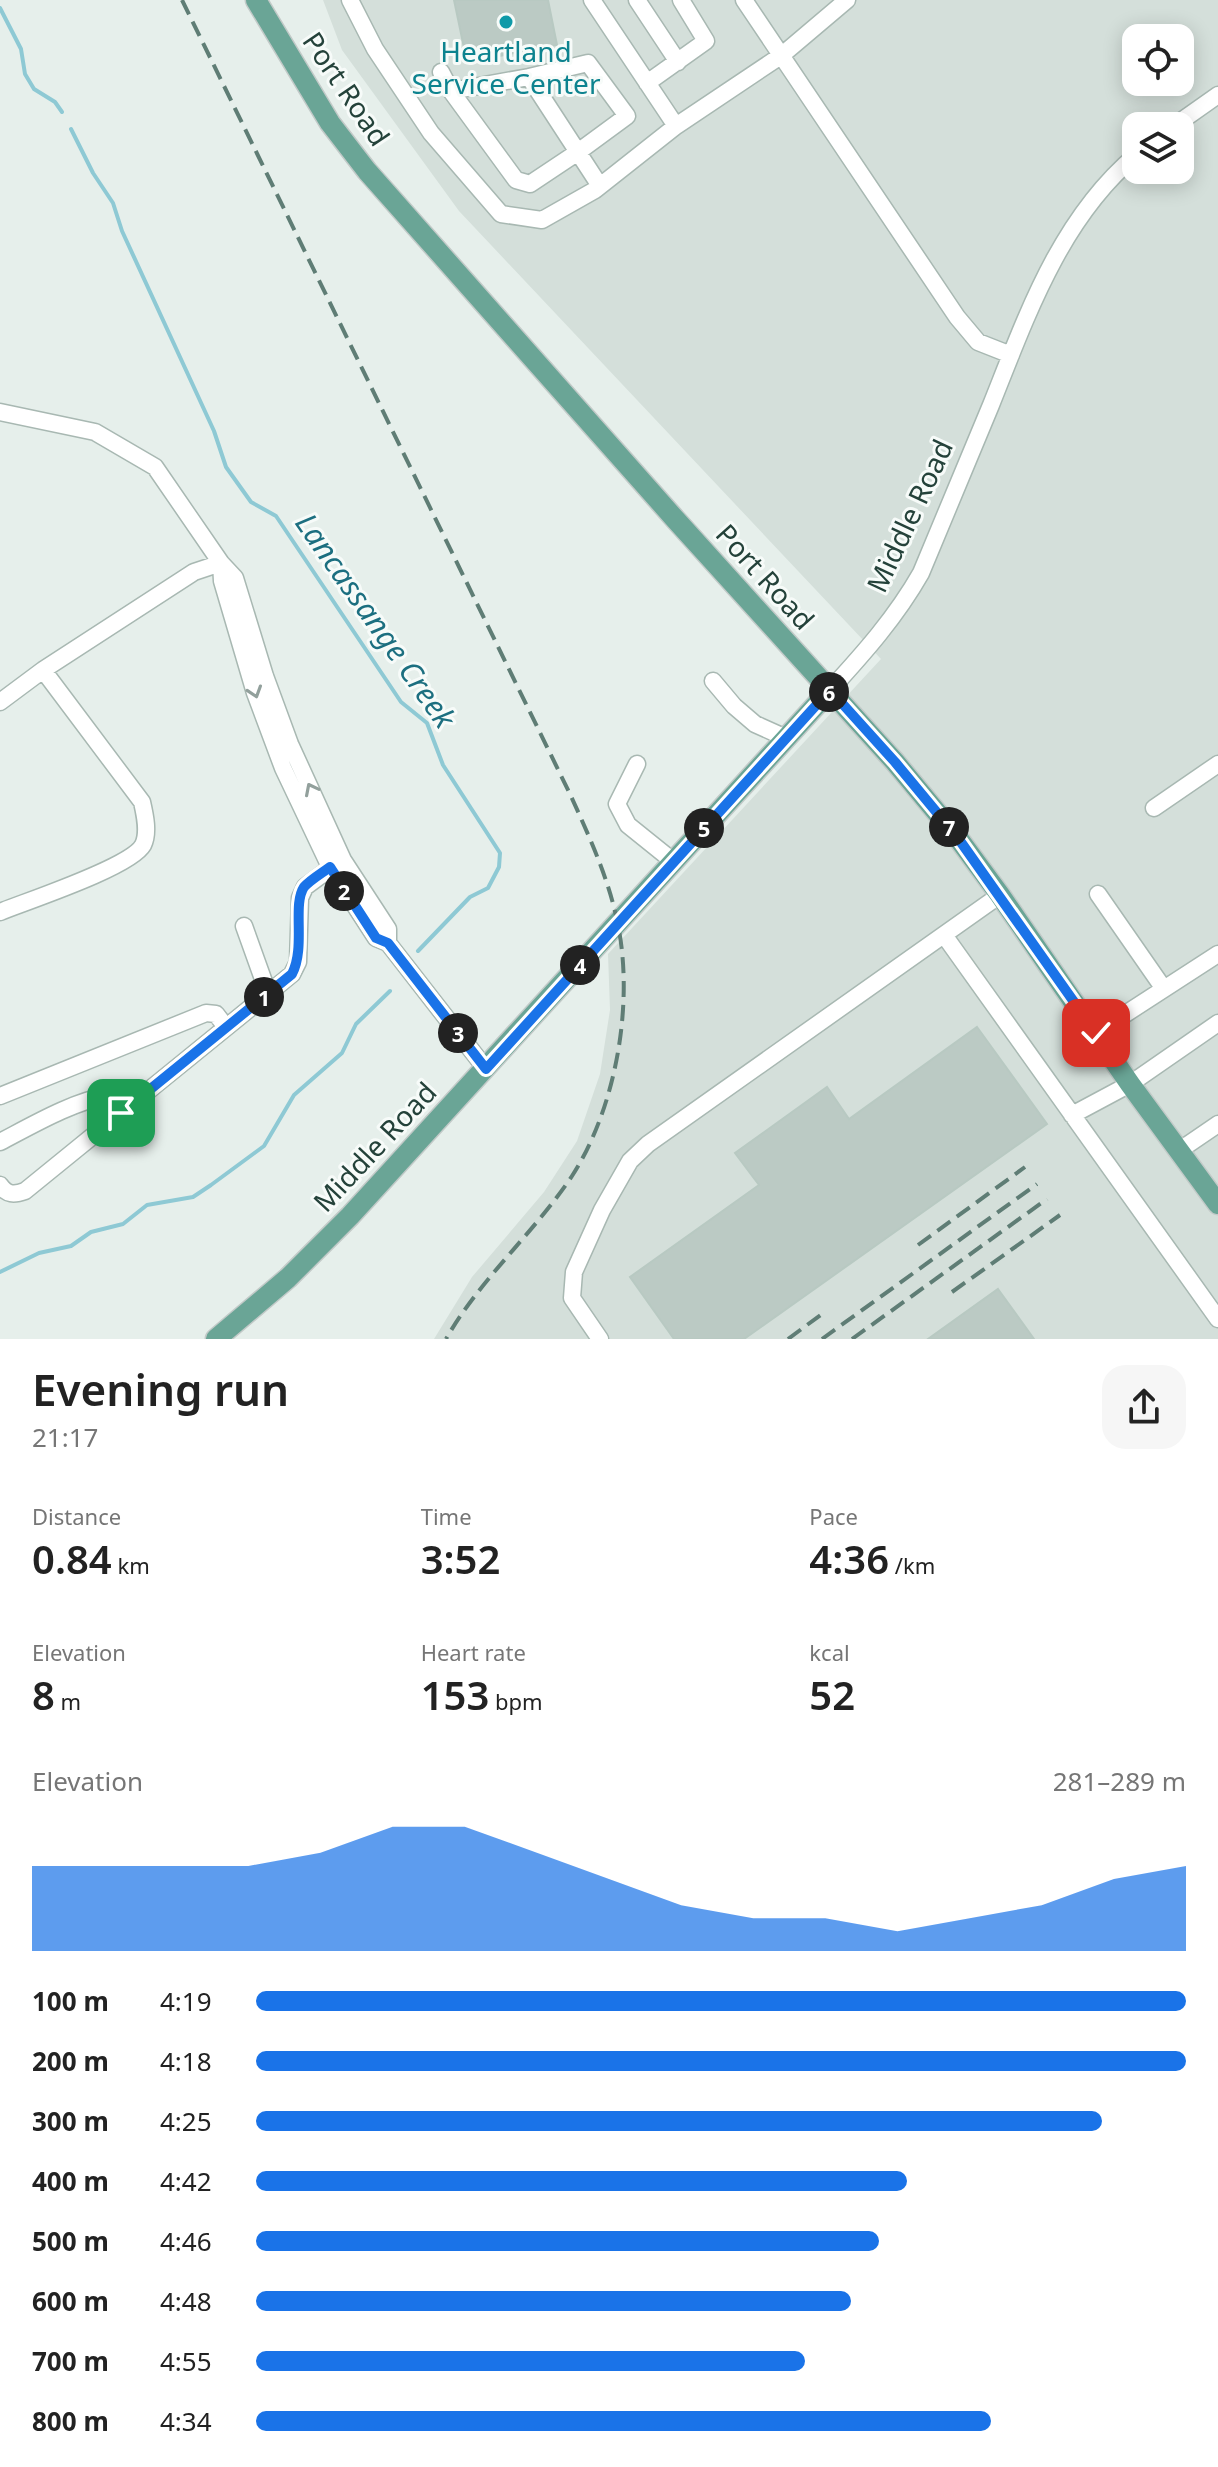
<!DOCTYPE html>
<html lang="en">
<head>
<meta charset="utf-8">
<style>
  :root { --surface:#fff; --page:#f6f6f6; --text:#222; --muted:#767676; --accent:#1a73e8 }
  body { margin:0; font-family:"Noto Sans",sans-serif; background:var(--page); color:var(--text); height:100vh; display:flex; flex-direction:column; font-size:30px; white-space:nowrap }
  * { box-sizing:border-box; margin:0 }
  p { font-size:26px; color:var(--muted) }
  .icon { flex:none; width:44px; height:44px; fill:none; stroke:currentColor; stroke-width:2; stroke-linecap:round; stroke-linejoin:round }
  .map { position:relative; height:1339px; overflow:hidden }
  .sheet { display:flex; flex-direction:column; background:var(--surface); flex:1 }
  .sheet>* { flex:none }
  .tools { position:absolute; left:1122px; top:24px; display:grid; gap:16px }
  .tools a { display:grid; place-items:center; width:72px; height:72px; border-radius:16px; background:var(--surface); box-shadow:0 4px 20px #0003; font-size:40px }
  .pin { position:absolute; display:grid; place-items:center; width:68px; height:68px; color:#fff; margin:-34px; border-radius:16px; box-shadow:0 4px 12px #0006 }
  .km { position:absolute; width:40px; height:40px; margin:-20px; border-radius:50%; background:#222; color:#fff; font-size:22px; line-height:40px; text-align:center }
  .round { display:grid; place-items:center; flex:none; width:84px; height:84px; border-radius:24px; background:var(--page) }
  .headline { display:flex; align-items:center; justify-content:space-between; height:136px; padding:0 32px }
  h1 { font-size:44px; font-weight:600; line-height:60px }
  .stats { display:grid; grid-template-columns:repeat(3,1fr); gap:12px; height:136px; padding:8px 32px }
  .stats div { display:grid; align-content:center }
  .stats b { font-size:40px; font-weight:600 }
  .stats small { font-size:22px; font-weight:400 }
  .stats p { font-size:22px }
  .chart { height:224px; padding:16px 32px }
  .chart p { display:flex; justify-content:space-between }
  .chart svg { width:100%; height:144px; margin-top:8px; fill:var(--accent); opacity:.7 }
  ul { padding:0 32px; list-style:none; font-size:26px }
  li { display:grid; grid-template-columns:128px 96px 1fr; align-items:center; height:60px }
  li i { height:20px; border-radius:10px; background:var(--accent) }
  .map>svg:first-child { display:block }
</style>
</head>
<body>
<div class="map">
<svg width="1218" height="1339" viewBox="0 0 1218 1339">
  <rect width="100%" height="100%" fill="#e6efeb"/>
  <path fill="#d4dfda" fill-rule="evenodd" d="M323,0H1218V1339H434L472,1277L544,1192L577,1141L600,1074L610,1010L608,954L881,659L459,211L342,50ZM1136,38H1180V82H1136ZM1136,126H1180V170H1136Z"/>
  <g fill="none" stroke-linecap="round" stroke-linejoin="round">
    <path stroke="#8ec9d4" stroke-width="4" d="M0,8L21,49L25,74L34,89L55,102L62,112
      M71,129L93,173L113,203L122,231L214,431L226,467L251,502L276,516L401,702L427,723L443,765L500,853L499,867L488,888L470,897L418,951
      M0,1272L39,1253L71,1246L91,1232L123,1224L147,1205L193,1197L211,1185L264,1146L294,1095L342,1053L356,1024L390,991"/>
  </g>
  <path fill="#bbcac4" stroke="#b8c9c2" stroke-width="2" d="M454,0H548L557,45L467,62Z
    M977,1027L1047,1124L744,1339H674L630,1277L759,1185L735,1153L827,1087L849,1119Z
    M998,1289L1034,1339H928Z"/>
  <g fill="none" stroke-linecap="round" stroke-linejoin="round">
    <defs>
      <path id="minor" d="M350,0L375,49L431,133L501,214L542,220L595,190L676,126L782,55L847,0
        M592,0L676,126
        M637,0L678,62
        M744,0L957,317L978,342L1011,355
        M441,72L451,91L529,77L600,186
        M647,83L706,41L681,0
        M451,91L516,180L530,184L578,152L627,116L588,63L529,77
        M1174,126L1218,95
        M0,412L95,432L155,467L221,563L235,578L265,676L290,744L343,860L388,929V943
        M221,563L222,581L255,693L283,768L330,867L376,938L388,943L486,1069
        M713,681L734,706L755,724L786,738
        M830,690C864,653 896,617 921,573C944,517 968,461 991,405C1027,315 1060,219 1136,155
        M0,702L43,670L194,572L221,563
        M637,764L617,804L628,825L674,862
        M1154,808L1218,764
        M1098,894L1164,989
        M0,912C27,901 131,867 143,845C149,833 145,815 142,802L43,670
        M244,926L268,993
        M944,935L1218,1319
        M1096,1033L1218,954
        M0,1096L206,1013L216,1014L226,1027
        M1072,1115L1130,1084L1218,1023
        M0,1142C29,1127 75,1100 108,1096L121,1113
        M1180,1150L1218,1124
        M0,1185C7,1195 14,1195 25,1191L292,974L298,962L300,898L305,887L339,862
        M600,1339L572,1298L574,1272L602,1210L630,1161L648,1144L1000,895"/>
      <path id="major" d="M256,0L330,123L367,171L675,519L895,762L958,838L1000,895L1130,1084L1218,1204
        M216,1339L288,1278L350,1216L830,690"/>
    </defs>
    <use href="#minor" stroke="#a8b8b2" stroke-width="19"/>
    <use href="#major" stroke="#c2cac8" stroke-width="23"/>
    <use href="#minor" stroke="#fff" stroke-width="16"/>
    <use href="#major" stroke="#6aa596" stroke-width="20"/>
    <path stroke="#5f7d75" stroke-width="4" stroke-dasharray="16 8" stroke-linecap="butt" d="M182,0L570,794C589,836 609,879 618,925C634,1004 616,1108 572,1176C534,1233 480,1279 446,1339
      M918,1245L1025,1167
      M952,1292L1060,1215
      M788,1339L826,1311
      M822,1339L1037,1184
      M852,1339L1047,1199"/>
  </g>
  <defs><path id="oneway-chevron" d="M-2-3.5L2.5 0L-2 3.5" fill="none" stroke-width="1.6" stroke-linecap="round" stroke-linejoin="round" transform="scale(2)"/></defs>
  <g stroke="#92a09c">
    <use href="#oneway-chevron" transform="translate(255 692) rotate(72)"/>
    <use href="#oneway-chevron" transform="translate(311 789) rotate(-117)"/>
  </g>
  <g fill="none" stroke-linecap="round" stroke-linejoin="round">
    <defs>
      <path id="route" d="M121,1113L292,974C306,947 292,905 304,887C310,880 322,873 330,867L376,938L388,943L486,1069L830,690L895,762L958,838L1096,1033"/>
    </defs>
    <use href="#route" stroke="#fff" stroke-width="16"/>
    <use href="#route" stroke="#1a73e8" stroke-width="10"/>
  </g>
  <circle fill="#0f9aa8" stroke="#f7fbf9" stroke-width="3" cx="506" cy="22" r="8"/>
  <g text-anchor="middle" stroke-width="6" stroke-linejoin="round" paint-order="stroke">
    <g font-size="28" fill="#0d838f" stroke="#f7fbf9">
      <text x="506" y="62">Heartland<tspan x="506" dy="32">Service Center</tspan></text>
    </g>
    <g font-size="28" fill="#24423a" stroke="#f7fbf9">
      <text transform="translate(346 89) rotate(56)" y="10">Port Road</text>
      <text transform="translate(910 516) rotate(-65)" y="10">Middle Road</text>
      <text transform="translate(765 577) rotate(48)" y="10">Port Road</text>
      <text transform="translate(375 1147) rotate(-47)" y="10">Middle Road</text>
    </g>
    <g font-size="30" font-style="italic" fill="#1c6f80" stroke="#f7fbf9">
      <text transform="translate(375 621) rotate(55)" y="10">Lancassange Creek</text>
    </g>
  </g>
</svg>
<div class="tools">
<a><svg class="icon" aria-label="locate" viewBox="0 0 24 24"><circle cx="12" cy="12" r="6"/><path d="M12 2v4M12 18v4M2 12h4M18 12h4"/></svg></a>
<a><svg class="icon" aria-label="layers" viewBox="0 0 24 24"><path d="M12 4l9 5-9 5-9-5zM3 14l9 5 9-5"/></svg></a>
</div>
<div class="pin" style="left:121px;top:1113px;background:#1e9e55"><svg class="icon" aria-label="arrive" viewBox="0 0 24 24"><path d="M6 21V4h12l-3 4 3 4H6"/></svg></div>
<div class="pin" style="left:1096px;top:1033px;background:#d93025"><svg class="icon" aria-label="check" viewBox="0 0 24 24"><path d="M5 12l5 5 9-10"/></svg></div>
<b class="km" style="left:264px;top:997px">1</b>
<b class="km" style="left:344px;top:891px">2</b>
<b class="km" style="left:458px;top:1033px">3</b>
<b class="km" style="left:580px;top:965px">4</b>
<b class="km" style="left:704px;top:828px">5</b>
<b class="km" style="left:829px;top:692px">6</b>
<b class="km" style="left:949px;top:827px">7</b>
</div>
<section class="sheet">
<div class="headline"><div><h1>Evening run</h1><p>21:17</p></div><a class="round"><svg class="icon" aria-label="share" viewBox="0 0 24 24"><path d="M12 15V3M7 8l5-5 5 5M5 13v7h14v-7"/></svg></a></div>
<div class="stats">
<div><p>Distance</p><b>0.84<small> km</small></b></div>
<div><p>Time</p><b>3:52</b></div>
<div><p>Pace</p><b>4:36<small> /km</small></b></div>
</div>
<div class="stats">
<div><p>Elevation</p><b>8<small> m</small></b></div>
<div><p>Heart rate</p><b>153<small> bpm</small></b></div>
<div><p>kcal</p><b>52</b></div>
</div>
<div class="chart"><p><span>Elevation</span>281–289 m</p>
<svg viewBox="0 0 160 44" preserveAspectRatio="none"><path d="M0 44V18L10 18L20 18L30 18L40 14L50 6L60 6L70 14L80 22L90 30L100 34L110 34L120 38L130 34L140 30L150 22L160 18V44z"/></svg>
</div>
<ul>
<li><b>100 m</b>4:19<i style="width:100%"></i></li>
<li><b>200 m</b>4:18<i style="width:100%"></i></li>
<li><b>300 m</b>4:25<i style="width:91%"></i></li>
<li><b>400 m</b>4:42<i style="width:70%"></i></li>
<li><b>500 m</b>4:46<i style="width:67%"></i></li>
<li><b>600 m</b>4:48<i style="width:64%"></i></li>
<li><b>700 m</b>4:55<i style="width:59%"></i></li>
<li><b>800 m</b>4:34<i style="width:79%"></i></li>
</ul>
</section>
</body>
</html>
